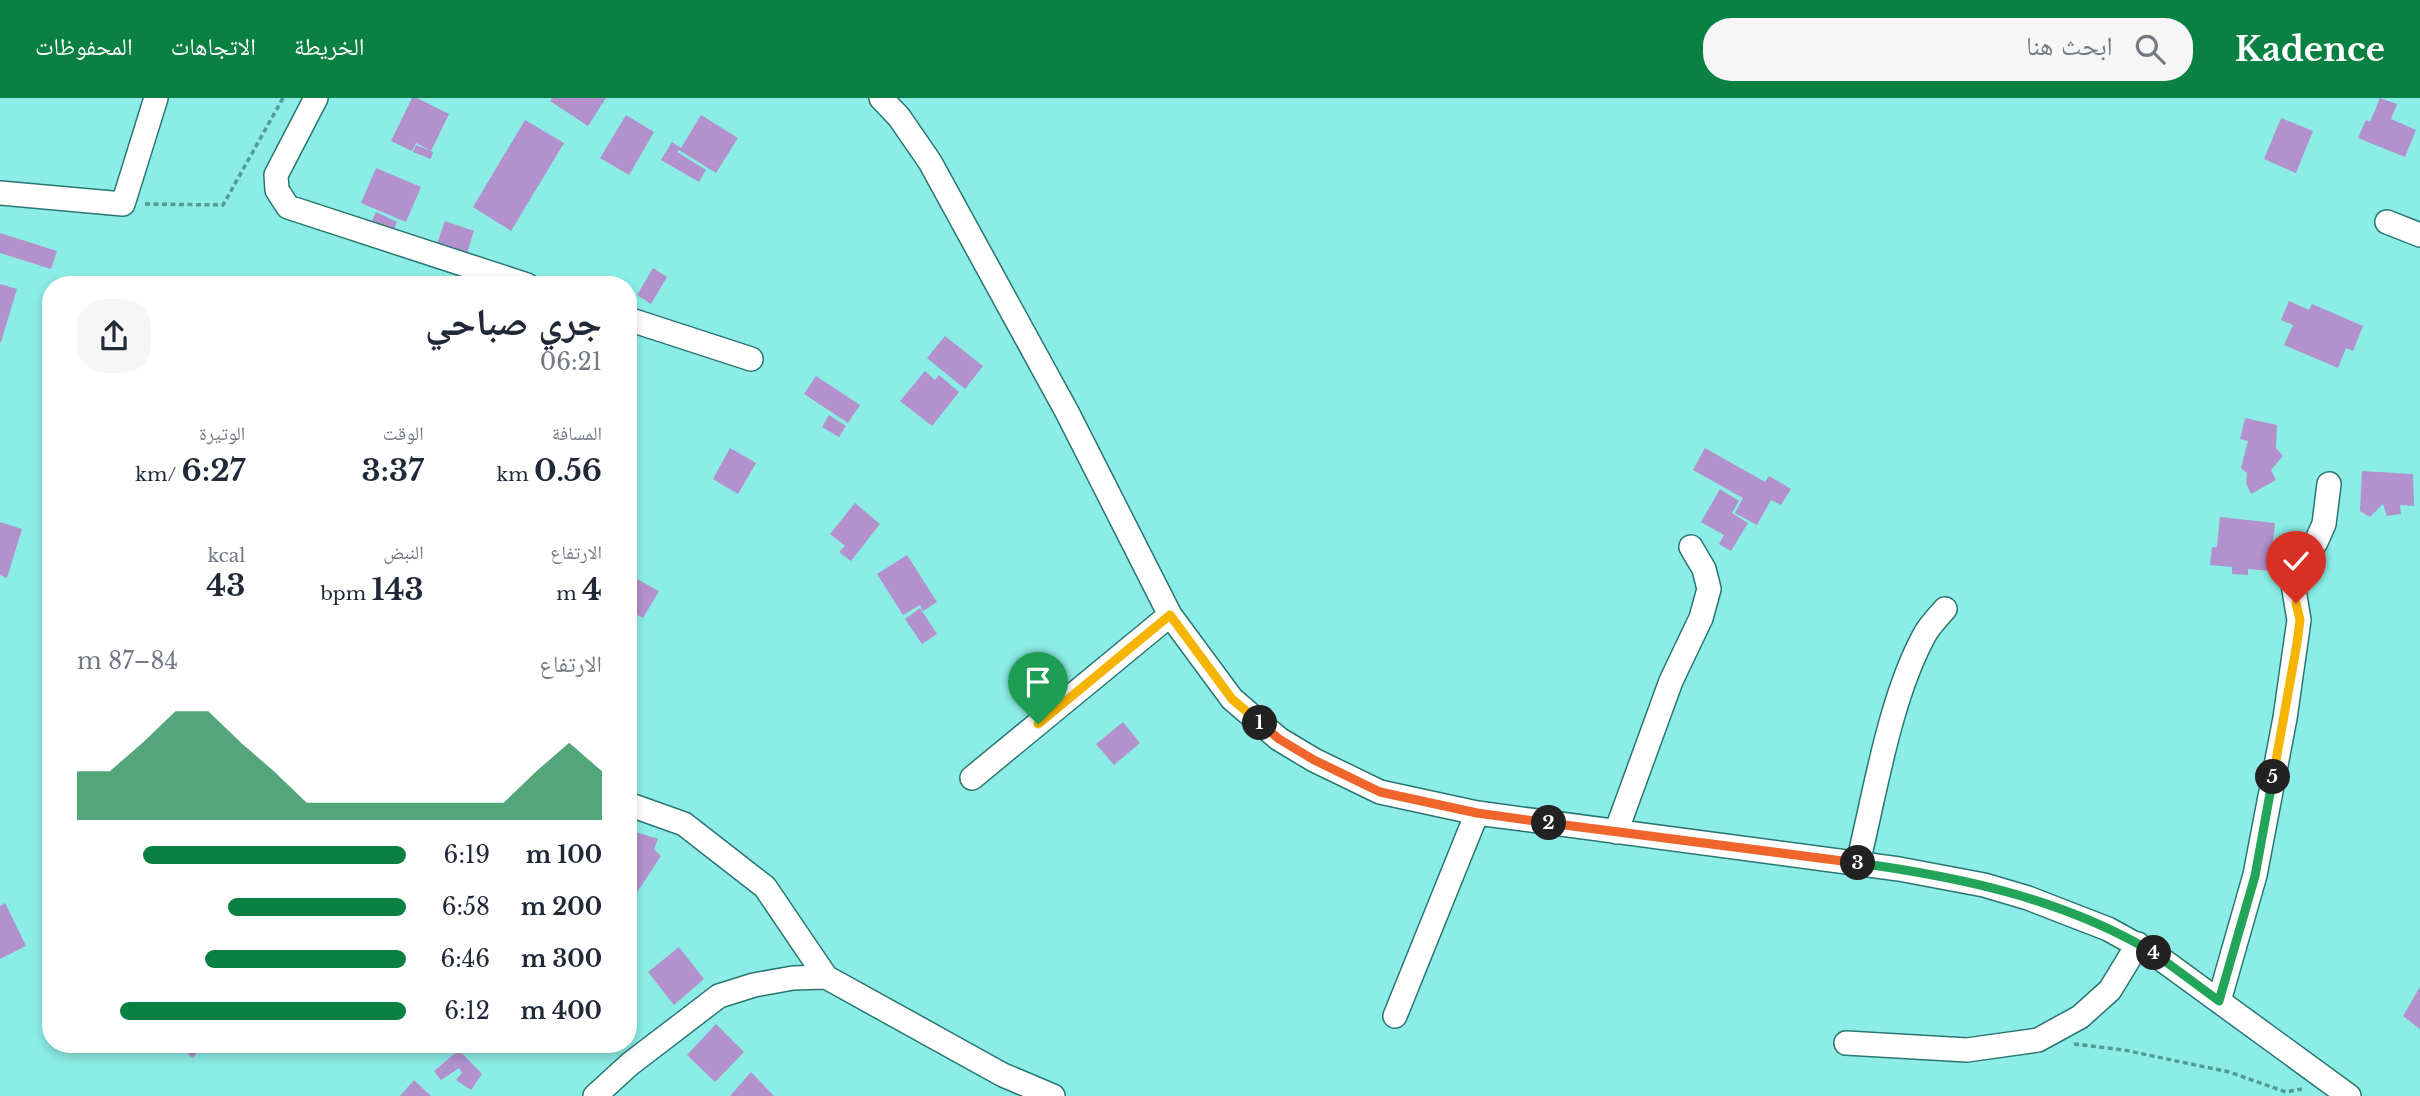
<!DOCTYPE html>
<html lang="ar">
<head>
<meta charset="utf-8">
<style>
  :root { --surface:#fff; --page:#f6f6f7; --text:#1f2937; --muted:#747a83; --accent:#0b8043 }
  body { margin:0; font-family:"Libre Baskerville","Noto Naskh Arabic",serif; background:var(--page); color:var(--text); direction:rtl; height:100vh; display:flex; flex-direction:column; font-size:26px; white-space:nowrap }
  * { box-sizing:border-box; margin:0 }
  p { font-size:23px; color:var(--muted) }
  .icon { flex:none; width:38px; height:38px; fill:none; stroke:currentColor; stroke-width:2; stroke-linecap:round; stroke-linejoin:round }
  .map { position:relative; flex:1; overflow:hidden; direction:ltr }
  .panel { position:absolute; left:42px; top:178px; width:595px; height:777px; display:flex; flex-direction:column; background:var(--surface); border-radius:28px; box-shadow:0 4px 10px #0003; direction:rtl }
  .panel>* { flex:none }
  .pin { position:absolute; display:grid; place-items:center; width:60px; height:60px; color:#fff; margin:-72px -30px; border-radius:50% 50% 50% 0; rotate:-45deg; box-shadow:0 0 7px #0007 }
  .pin .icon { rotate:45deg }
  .km { position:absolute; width:35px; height:35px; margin:-18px; border-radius:50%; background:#222; color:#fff; font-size:19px; line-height:35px; text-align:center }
  .round { display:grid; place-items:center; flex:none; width:74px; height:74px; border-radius:28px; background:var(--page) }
  .head { display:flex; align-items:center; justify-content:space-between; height:119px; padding:0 35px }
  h1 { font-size:38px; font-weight:700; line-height:52px }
  .metrics { display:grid; grid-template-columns:repeat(3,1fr); gap:10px; height:119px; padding:7px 35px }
  .metrics div { display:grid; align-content:center }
  .metrics b { font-size:30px; font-weight:700 }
  .metrics small { font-size:19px; font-weight:400 }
  .metrics p { font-size:19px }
  .chart { height:196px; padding:14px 35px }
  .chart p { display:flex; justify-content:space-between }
  .chart svg { width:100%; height:126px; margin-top:7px; fill:var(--accent); opacity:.7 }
  ul { padding:0 35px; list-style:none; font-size:23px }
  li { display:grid; grid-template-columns:112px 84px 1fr; align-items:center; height:52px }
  li i { height:18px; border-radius:9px; background:var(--accent) }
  header { display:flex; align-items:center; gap:42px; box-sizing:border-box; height:98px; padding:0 35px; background:var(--accent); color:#fff }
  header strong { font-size:33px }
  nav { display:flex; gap:38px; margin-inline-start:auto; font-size:24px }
  .search { width:490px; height:63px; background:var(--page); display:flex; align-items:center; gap:18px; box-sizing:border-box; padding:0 24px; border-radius:28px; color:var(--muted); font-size:26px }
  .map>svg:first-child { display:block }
</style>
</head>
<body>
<header>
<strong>Kadence</strong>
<div class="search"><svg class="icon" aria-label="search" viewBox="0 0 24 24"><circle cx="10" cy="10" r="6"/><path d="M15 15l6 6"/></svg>ابحث هنا</div>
<nav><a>الخريطة</a><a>الاتجاهات</a><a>المحفوظات</a></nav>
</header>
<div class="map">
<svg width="2420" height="998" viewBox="0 0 2420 998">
  <rect width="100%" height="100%" fill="#8bede5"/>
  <path fill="#b291cd" d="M412,0H417L449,16L431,53L416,45L412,53L391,43Z
    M552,0H606L588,28L550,3Z
    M2380,0L2397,6L2391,21L2416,32L2405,59L2358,40L2366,22L2370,24Z
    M626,17L654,34L629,77L600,60Z
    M701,17L738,40L716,75L679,52L677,54L706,72L699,84L661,62L672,44L681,50Z
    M2281,20L2313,33L2296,75L2264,61Z
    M525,22L564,45L511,133L473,109Z
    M416,47L433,54L431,61L413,54Z
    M376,70L421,89L406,124L361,105Z
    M376,114L397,124L393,134L371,125Z
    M445,123L474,133L465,161L435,151Z
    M0,135L57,153L51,171L0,155Z
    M653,170L667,179L651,206L637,197Z
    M0,186L17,191L1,244H0Z
    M2289,203L2309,212L2312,206L2363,228L2353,253L2346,250L2338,270L2284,247L2293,227L2281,222Z
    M945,238L983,268L965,291L927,260Z
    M925,273L935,282L939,277L959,294L932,328L900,303Z
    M816,278L860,307L848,325L804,296Z
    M829,317L846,328L839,339L822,329Z
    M2245,320L2277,327L2276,350L2283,358L2271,372L2276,382L2251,396L2246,385L2247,375L2241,370L2248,343L2240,341Z
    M730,350L756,365L738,396L713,381Z
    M1705,350L1765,384L1769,378L1791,391L1781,407L1771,402L1757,427L1735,415L1743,400L1693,372Z
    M2362,373L2413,376L2414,408L2400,407L2401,416L2387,418L2383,406L2370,419L2360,413Z
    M1720,391L1739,403L1732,415L1748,425L1731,453L1719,446L1724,437L1701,424Z
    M855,405L880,426L851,463L839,454L845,448L830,436Z
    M2220,419L2275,425L2270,473L2248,471V477L2232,476V469L2210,467L2212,449H2217Z
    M0,424L22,431L7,480L0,477Z
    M907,457L937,504L923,513L920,507L903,517L877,476Z
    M633,479L659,493L643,520L628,512V488Z
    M920,510L937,536L922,546L905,521Z
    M1123,624L1140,645L1114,667L1096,646Z
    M636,734L658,741L654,751L661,758L634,799L628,795V746Z
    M5,805L26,848L0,861V808Z
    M679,849L704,881L674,907L648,874Z
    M51,851V869L43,855Z
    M2420,889V931L2403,918Z
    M716,926L744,954L715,984L687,957Z
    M176,947H203L193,960Z
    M496,947H515L507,955Z
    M459,952L482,976L471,992L456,982L462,975L459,970L441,982L434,973Z
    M751,974L774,998H730Z
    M414,982L431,998H400Z"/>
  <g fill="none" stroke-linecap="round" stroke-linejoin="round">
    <defs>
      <path id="minor" d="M316,0L276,77L277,92L288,109L527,187
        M881,0L899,19L930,64L1067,314L1170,517L1232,601L1279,641L1314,662L1380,694L1477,715L1899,771L1984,787L2028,800L2108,831L2157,858L2349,998
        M0,95L123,106L156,0
        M2387,124L2420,137
        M628,221L751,261
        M972,680L1170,517
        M628,706L684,726L765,789L826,879L1003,977L1053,998
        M1616,734L1671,583L1701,520L1709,491L1704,471L1691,449
        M1858,765C1875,695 1890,599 1925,536C1930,527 1938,519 1945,511
        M2219,903L2255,777L2285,620L2299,522L2293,486L2297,470L2316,444L2324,426L2329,386
        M1395,918L1477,715
        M1846,945L1967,952L2038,942L2080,919L2110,892L2138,846
        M595,998L630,966L719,898L754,887L793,880L826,879"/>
    </defs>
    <use href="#minor" stroke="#297671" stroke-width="26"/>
    <path stroke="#529a94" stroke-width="3.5" stroke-dasharray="5 3.5" stroke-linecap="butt" d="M145,106L223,107L283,0
      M2074,946L2124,952L2229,974L2286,994L2302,991"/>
    <use href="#minor" stroke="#fff" stroke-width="23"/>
  </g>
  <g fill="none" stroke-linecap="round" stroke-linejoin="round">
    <defs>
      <path id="split-1" d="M1038,626L1170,517L1232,601L1260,625"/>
      <path id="split-2" d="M1260,625L1279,641L1314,662L1380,694L1477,715L1549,725"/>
      <path id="split-3" d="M1549,725L1858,765"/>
      <path id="split-4" d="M1858,765C1961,779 2064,801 2154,855"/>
      <path id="split-5" d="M2154,855L2219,903L2255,778L2273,679"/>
      <path id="split-6" d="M2273,679L2297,545L2300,522L2296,505"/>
    </defs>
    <use href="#split-1" stroke="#fff" stroke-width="14"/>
    <use href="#split-2" stroke="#fff" stroke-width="14"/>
    <use href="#split-3" stroke="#fff" stroke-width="14"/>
    <use href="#split-4" stroke="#fff" stroke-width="14"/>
    <use href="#split-5" stroke="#fff" stroke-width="14"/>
    <use href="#split-6" stroke="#fff" stroke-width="14"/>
    <use href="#split-1" stroke="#f5b400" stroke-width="9"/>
    <use href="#split-2" stroke="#f0652b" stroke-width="9"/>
    <use href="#split-3" stroke="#f0652b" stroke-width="9"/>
    <use href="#split-4" stroke="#22a559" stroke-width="9"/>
    <use href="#split-5" stroke="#22a559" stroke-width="9"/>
    <use href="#split-6" stroke="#f5b400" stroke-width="9"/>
  </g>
</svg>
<div class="pin" style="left:1038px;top:626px;background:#1e9e55"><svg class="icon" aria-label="arrive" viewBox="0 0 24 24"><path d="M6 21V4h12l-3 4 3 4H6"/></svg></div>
<div class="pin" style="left:2296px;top:505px;background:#d93025"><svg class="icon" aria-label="check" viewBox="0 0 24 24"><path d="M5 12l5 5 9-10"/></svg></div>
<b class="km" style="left:1260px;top:625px">1</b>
<b class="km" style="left:1549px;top:725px">2</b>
<b class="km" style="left:1858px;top:765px">3</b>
<b class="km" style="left:2154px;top:855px">4</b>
<b class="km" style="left:2273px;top:679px">5</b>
<section class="panel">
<div class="head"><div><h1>جري صباحي</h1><p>06:21</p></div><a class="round"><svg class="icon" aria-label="share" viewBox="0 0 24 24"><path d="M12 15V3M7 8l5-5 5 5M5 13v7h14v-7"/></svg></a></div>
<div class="metrics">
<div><p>المسافة</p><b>0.56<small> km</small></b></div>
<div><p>الوقت</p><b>3:37</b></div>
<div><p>الوتيرة</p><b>6:27<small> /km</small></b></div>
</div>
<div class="metrics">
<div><p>الارتفاع</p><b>4<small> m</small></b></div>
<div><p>النبض</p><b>143<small> bpm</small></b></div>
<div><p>kcal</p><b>43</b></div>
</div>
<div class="chart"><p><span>الارتفاع</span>84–87 m</p>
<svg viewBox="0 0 160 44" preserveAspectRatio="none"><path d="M0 44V27L10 27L20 17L30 6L40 6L50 17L60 27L70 38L80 38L90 38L100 38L110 38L120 38L130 38L140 27L150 17L160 27V44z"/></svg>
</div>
<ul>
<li><b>100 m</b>6:19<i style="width:80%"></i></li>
<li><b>200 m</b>6:58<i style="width:54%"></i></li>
<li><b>300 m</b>6:46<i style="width:61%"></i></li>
<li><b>400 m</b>6:12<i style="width:87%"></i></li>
</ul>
</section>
</div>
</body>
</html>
